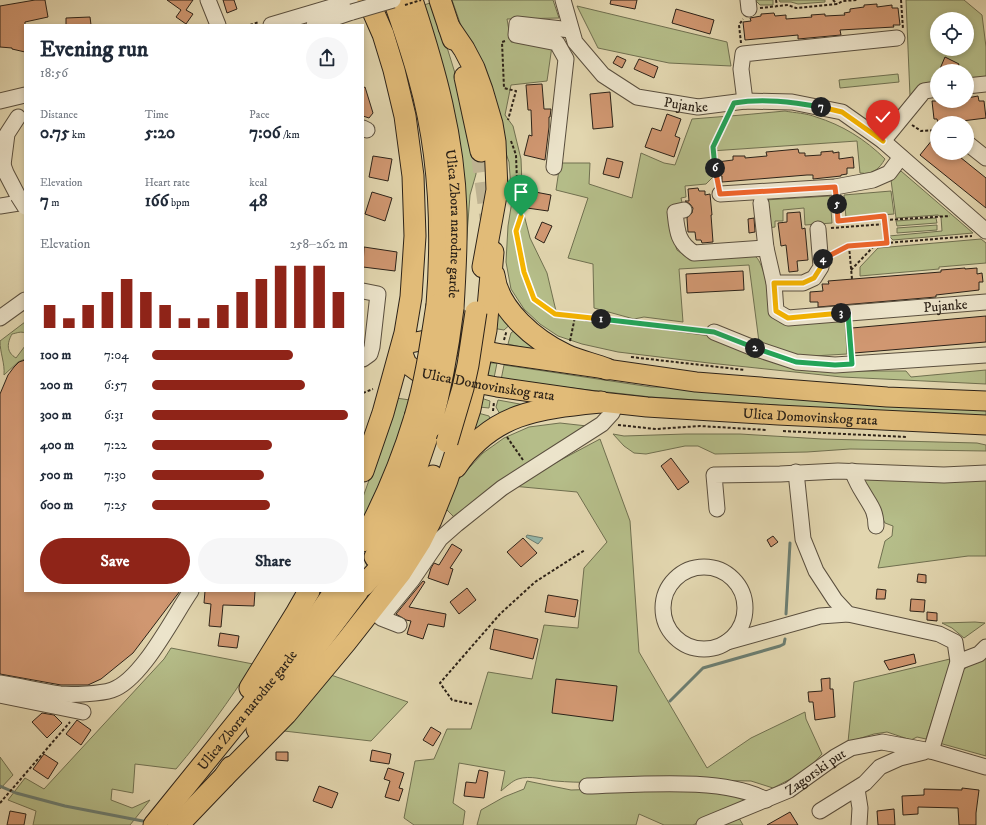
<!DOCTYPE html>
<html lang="en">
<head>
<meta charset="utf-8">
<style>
  :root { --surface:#fff; --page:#f6f6f7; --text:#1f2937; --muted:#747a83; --accent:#8f2418 }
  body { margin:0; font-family:"IM FELL DW Pica",serif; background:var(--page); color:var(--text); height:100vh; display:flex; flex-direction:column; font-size:15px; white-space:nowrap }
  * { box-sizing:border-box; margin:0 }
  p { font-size:13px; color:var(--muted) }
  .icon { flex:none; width:22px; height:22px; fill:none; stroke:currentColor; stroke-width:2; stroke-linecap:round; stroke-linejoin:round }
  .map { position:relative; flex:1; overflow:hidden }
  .sheet { position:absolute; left:24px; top:24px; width:340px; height:568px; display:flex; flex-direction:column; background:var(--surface); border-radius:0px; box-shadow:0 2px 6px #0003 }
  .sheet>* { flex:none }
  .buttons { position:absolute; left:930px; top:12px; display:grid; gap:8px }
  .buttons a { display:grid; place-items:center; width:44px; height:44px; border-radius:50%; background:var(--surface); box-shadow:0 2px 6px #0003; font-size:20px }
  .pin { position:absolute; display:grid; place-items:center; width:34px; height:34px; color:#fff; margin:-41px -17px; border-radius:50% 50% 50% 0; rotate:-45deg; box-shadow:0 0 4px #0007 }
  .pin .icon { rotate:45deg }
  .km { position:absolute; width:20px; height:20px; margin:-10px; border-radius:50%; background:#222; color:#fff; font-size:11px; line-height:20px; text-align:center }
  .round { display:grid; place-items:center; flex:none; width:42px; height:42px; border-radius:21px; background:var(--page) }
  .overview { display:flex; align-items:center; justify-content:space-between; height:68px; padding:0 16px }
  h1 { font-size:22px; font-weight:800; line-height:30px }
  .stats { display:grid; grid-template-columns:repeat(3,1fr); gap:6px; height:68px; padding:4px 16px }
  .stats div { display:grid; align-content:center }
  .stats b { font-size:17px; font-weight:800 }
  .stats small { font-size:11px; font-weight:400 }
  .stats p { font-size:11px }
  .chart { height:112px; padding:8px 16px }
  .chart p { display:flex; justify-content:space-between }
  .chart svg { width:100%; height:72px; margin-top:4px; stroke:var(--accent); stroke-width:6 }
  .cta { display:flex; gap:8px; margin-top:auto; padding:8px 16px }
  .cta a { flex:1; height:46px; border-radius:24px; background:var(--accent); color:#fff; font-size:16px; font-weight:800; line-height:46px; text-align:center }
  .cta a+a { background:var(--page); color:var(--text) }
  ul { padding:0 16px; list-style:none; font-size:13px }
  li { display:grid; grid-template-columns:64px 48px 1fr; align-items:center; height:30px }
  li i { height:10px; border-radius:5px; background:var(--accent) }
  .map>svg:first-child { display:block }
</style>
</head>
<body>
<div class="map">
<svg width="986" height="825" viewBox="0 0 986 825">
  <rect width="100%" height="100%" fill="#e2d6af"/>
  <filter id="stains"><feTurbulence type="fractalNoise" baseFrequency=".005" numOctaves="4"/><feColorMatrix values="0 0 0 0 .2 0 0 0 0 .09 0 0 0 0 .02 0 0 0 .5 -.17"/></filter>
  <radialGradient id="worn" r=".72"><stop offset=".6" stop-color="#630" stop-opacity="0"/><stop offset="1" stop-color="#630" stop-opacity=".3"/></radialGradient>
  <path fill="#b5bd89" stroke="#707050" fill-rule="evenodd" d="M452,0H553L559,18L507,19L511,42L552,46L547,81L511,85L505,115L513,126L521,159L523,211L530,238L547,273L556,311L586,321L667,330L710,336L759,358L798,369L846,371H906L911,377L986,370V384L842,377L709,363L618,352L582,344L558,336L540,324L524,309L511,289L506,262L508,226L512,201L509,162Z
    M755,0H773V5H760Z
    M779,0H825V2L798,4L791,2H780Z
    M906,0H964L982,15L986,47V77L967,79V71H937V83L921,86L910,96ZM937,19H967V49H937Z
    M433,2L463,99L476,164V174L470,195L466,248L421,6Z
    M577,6L727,42L731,66L669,63L598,48Z
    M898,74L899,82L840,88L839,80Z
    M785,111C795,113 806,113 816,117C842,125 865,139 885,159C879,169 873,175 860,173L857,141L711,151L713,177L706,184L685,186L686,197L681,198L683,207L672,235L677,250L685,256L690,258L750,254C752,255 754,255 756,257C764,263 772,306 774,318L781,323H801L845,319L847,354L796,357L759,342L749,265L679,269L683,322L644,317L634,319L594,308L593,264L568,258L588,198L556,190L560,163H590L589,184L632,198L641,153L664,163L675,165L692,119L742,115Z
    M901,171L973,233L893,240L889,236L942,231L941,217L938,215L896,218L891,180Z
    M891,191L894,214L846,218L844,195Z
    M830,196L832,223L805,225L804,208L783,210V221H775V227L767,228L765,200Z
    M936,218L937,223L897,226L896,221Z
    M937,225V230L897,233V228Z
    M981,239L986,243V263L939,267V269L860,276V267L878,248Z
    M495,300L513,322L504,330L492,328Z
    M25,322V333C21,331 17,333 12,334C7,343 6,352 16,358L25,346V359L18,362L4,375C5,363 0,353 0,341Z
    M516,329L547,353L508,344L511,333Z
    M490,363H497L494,378L488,376L486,372Z
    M504,365L651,387H688L986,407V416L834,409L651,397L501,380Z
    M396,398L410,400L403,431L363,527V497L387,430Z
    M481,398L490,401L489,408L479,407Z
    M498,400L525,405L501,416L496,407Z
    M478,413L489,416L491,421L472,435Z
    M560,423L587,426L455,518L446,509L456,482L483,453L504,438L529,427Z
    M613,434L624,436L686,434H740L822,439L977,443L986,445V451L850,449L807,452L715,454L698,446H685L646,454L634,453L624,446Z
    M600,439L630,521L639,652L707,768L751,738L805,712L806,719L822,754L806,771L773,788L751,781L631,779C606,783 580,783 555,781C543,780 531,775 518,779C512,781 506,787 501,791L505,771L459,763L453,803L465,811L463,825H414L404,818L415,761L434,759L447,729H471L488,672L532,679L544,625L578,628L584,568L607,542L577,492L512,486Z
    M863,477L986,480V556H968L878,568L885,541L892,536L893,526L885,523L865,486Z
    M975,622L985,623L964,638L952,628L942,623Z
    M171,648L253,664C229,701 204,736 176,769L135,764L133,793L112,789L111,800L132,808L150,800L130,825H33L36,811L8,800L25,778L44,789L164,659Z
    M986,655V756L939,743L961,671Z
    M950,659L949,669L926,739L917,737L911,740L887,732L874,734L848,742L854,682Z
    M331,675L408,702L371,741L284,731Z
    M0,757L13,775L0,789Z
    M527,781L571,790L681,787L749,799L693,825H664L639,814L636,825H477L481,810L504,797L524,789Z
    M739,818L743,825H723Z"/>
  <path fill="#95b9ad" stroke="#6b7d71" d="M527,535L543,538L538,544L526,537Z"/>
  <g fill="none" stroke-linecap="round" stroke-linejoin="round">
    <path stroke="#6b7d71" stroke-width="3" d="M786,614L790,543
      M670,701L703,668L780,646L784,644L785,639
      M0,786L16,793L65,806L148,822"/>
  </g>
  <path fill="#d09771" stroke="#2c2218" d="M35,0H45L48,17L25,22V52L12,49V48L0,47V6Z
    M167,0H193L186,10L193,14L186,24L176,17L181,10Z
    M223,0H234L237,9L227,13Z
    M611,0H637L635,9L610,4Z
    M877,4V7L892,5V8H898L900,25H893L894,27L840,30L841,35L798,39V35L745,40L743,22L751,21L750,18L761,16V14L774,13L775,16L786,15V19L812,17L811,15L825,14V16L845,15L844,13L850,12V9L864,7V5Z
    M676,9L714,20L710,34L672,23Z
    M90,17L91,25H66V18Z
    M617,56L626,60L622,68L613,63Z
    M945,57L959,64L956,71H939Z
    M639,59L658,67L654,78L634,69Z
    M542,84L544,109H551L550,117H549V127L545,160L524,155L529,135L532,136L531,110H528L526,85Z
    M365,87L373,113L369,118L363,116V88Z
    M610,92L613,127L593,129L590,94Z
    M978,96L979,101H984L986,118L946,123H938L937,119H934L932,101H967V98Z
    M667,114L681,119L675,136L680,138L674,157L645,147L652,128L661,131Z
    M937,134V153H955L986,178V208L920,155Z
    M798,149L799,153H805V156L821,155V152L833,151V153L839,152V159L853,157L854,168H847V174L841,175V176L813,179V175H807L722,182V176H718L717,162L733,160V156H745V158L767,156L766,152Z
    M373,156L392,159L388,181L369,177Z
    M607,158L623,162L619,178L603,174Z
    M698,188L699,191H705V195L710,194L712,215H711L713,242L702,243L701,240H696L695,232H688L687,218L692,213L693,208L690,204L685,201H689L688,189Z
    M530,191L551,195L548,211L527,208Z
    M372,192L392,198L385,221L365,214Z
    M800,212L802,229L805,228L808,260L797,261L798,271L789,272L786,245L781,246L778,223L787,222V213Z
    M754,218L755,232L749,233L748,219Z
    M542,222L552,226L544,243L535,238Z
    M364,247L397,252L395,271L363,267Z
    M965,268V269L977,268V274L982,273L983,282H979V290L936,295V297L818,307V302H810V292L823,291L822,284H829L828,281L941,272V270Z
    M743,271L744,290L687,293L686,274Z
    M986,316V342L854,353L852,328Z
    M25,360V591H180L133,653L101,679L88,685H61L0,674V394L8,375L14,367L19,362Z
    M671,458L689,482L678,490L661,466Z
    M773,536L778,542L771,547L767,540Z
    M523,538L537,553L521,567L507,552Z
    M452,544L462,550L450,568L453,569L448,585L428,578L431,568L434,563L439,565Z
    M918,574L926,575V583L917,582Z
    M423,581L425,582L409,607L446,614L444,627L428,624L423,639L407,634L411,621L406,620L396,614Z
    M467,588L476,600L459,614L450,602Z
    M877,589L886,590L885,599H876Z
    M205,591H255L254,606L223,605L221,627L209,626L211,604L204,603Z
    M548,595L578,600L575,617L545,612Z
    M911,599L925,600L924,612L910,611Z
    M927,612L937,613V621L927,620Z
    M494,629L538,639L533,659L490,649Z
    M220,633L239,636L237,648L218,646Z
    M914,654L916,663L889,670L884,661Z
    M830,678V689H833L835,717L815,720L813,702H809L808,692L822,691L821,679Z
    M556,679L617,686L613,721L552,713Z
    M42,713L54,715L62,723L47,738L32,722Z
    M77,720L91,730L81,745L66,734Z
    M431,727L441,733L433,746L423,740Z
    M372,750L391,754L389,764L370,761Z
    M276,752H288V761L276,760Z
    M44,754L58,763L48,779L33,769Z
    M388,768L404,773L399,788L403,789L399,801L385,797L390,781L384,779Z
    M479,770L488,772L484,798L464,796L466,782L476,783Z
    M319,786L338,793L332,808L313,801Z
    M962,788L979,790L976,813V825H959L958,808L918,807V814L903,815L902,796L924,795V789L962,790Z
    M894,809L895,825H878L877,811Z
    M10,811L26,814L24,825H7Z
    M790,812L798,825H767Z"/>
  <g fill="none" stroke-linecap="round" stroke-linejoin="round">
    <path stroke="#beb291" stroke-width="21" stroke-dasharray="21 10" stroke-linecap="butt" d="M481,151L490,218"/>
    <defs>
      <g id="minor">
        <path d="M208,0L218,25"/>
        <path id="s1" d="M563,0L575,42L603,75L637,97L698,107L745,101L792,102L842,112L883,141L986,231"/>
        <path d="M748,0L749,9"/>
        <path d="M271,25L355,0"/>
        <path d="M314,25L352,12"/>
        <path d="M967,86L986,84"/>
        <path d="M0,101L25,95"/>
        <path d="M745,101L741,69L743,54L897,38"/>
        <path d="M363,128L367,130"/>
        <path d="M883,141L924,91L937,89"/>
        <path d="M967,143L986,158"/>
        <path d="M0,157L6,173L18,196"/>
        <path d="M3,165L7,134L18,117"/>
        <path d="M554,167L566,59L557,43L516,35L517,24L571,30"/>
        <path d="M720,194L835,187L873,180L889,173L901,157"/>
        <path id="s2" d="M761,203L766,248L774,283L776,311L788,318L986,302"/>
        <path d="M0,206L25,202"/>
        <path d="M684,210L675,212C677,230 677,242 694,253L766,248"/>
        <path d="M774,283H803L814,278L821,267L818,229"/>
        <path d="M363,291L378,294L372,347L370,354L363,359"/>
        <path d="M0,318L25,300"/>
        <path d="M714,332L751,347L796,362L835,365L986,355"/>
        <path d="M852,471C855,478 858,485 862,491C870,505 876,510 876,526"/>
        <path d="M796,472L803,539L816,571L835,600L848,614L939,634L955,642L958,662L931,751"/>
        <path d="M717,509L714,475L780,474L838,471L944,475L986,473"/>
        <circle cx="704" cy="608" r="41"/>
        <path d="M399,625L381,618L412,580L440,539L457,524L502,488L602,424L612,413L616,404"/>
        <path d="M727,642L820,616L848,614"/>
        <path d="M958,662L979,654L986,647"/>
        <path d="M0,683C20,686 40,691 60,694C73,695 100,694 112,690C142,680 173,617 191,591"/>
        <path d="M0,695L83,712"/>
        <path d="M587,786C636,785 724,776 766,800"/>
        <path d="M857,789L860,808L859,825"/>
        <path d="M820,811L865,783L880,767L900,758L924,752"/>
        <path id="s3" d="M704,825L789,790L835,757L851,748L882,742L931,751L986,767"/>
      </g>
      <g id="major">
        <path id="s4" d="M986,401L887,397L696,382L502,354L426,340L410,343L401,349L407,364L418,372L497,387L601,402L647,407L778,415L986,425"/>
      </g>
      <g id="highway">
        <path d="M394,0C403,26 412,52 419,78C440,152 443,229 437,305"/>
        <path id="s5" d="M412,0C435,70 454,137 456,211C457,243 455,276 453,308"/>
        <path d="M440,0L453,39"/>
        <path d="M449,27L464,49L474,68L482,90L492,124L495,142L497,190L483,267"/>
        <path d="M465,77L481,151"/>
        <path d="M494,275C498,310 536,341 566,355C579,361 594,364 607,369"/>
        <path d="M456,467C492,412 541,408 601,402"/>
        <path d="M363,471L383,413L405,333L411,297L415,236L413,176L405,116L394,70L383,34L368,0"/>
        <path d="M363,541C385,501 402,460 415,417"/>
        <path d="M375,557L400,507L417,466L430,428"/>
        <path d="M363,586L387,560L425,498L433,476"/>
        <path d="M250,688L297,612L309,591"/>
        <path d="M257,729L290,681L358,591"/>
        <path d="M224,777L286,714L346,642L401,572L420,542L431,520L447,480L470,409L486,330L493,252"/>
        <path id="s6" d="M154,825L286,662L335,591"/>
        <path d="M178,825L224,777L231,767"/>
      </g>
    </defs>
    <use href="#minor" stroke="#5a4f3e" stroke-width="17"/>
    <use href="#major" stroke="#2c2218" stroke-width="21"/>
    <use href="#highway" stroke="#2c2218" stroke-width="23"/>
    <path stroke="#2c2218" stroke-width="2" stroke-dasharray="3 2" stroke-linecap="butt" d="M776,0L777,6
      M833,0L837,4
      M901,0L903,29
      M760,8L788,5L796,8L837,4L843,1L857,0
      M250,25L259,22
      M505,41L502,42L504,88L516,91L508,120
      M741,43L739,25L743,19
      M912,125L921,131L937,130
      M511,141L516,155L518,209L521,216L516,231L524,272L534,299L555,314L703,331
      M719,182L715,167L713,147L727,116
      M836,198L838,221L884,216L887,243
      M885,220L950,216
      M831,228L885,224
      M849,246L852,279
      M832,254L849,246L972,236
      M851,270L876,244
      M849,326L851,351
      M504,340L506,333L507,331
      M570,341L575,317
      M631,357L745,370
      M363,393L373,389
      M493,411L494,402
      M618,425L656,429L700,426L767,430
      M783,431L907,437
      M507,437L523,460
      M472,704L452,700L440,683L500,614L535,582L585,550
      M0,803L70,722"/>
    <use href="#minor" stroke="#ece4cb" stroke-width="15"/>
    <use href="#major" stroke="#e1bb78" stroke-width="19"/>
    <use href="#highway" stroke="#e1bb78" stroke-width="21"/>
    <defs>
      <path id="minor-bridge" d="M352,12L393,0
        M18,196L25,207"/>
      <path id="highway-bridge" d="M415,417C426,380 431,343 437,305
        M430,428C441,388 448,349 453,308
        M447,442L463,388L468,365L476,312"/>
    </defs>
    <use href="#minor-bridge" stroke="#5a4f3e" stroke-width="17" stroke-linecap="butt"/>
    <use href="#highway-bridge" stroke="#2c2218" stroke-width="23" stroke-linecap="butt"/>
    <path stroke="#2c2218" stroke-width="2" stroke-dasharray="3 2" stroke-linecap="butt" d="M405,5L421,0"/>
    <use href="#minor-bridge" stroke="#ece4cb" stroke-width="15"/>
    <use href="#highway-bridge" stroke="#e1bb78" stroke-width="21"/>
  </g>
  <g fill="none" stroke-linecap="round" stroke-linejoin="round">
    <defs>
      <path id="split-1" d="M521,216L516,231L524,272L534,299L555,314L601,319"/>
      <path id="split-2" d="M601,319L714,332L755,348"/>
      <path id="split-3" d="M755,348L796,362L835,365L852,364L848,313H841"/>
      <path id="split-4" d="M823,259L820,260L821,267L814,278L803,283H774L776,311L788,318L841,313"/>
      <path id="split-5" d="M823,259L848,246L887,243L884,216L838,221L837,204"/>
      <path id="split-6" d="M715,168L720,194L835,187L837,204"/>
      <path id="split-7" d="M715,168L713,147L734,103C763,98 792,102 821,107"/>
      <path id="split-8" d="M821,107L842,112L883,141"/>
    </defs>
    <use href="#split-1" stroke="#fff" stroke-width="8"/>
    <use href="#split-2" stroke="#fff" stroke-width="8"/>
    <use href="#split-3" stroke="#fff" stroke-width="8"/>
    <use href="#split-4" stroke="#fff" stroke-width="8"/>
    <use href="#split-5" stroke="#fff" stroke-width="8"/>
    <use href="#split-6" stroke="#fff" stroke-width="8"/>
    <use href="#split-7" stroke="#fff" stroke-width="8"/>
    <use href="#split-8" stroke="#fff" stroke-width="8"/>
    <use href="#split-1" stroke="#f5b400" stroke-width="5"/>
    <use href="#split-2" stroke="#22a559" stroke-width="5"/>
    <use href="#split-3" stroke="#22a559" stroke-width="5"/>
    <use href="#split-4" stroke="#f5b400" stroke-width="5"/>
    <use href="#split-5" stroke="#f0652b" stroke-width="5"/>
    <use href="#split-6" stroke="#f0652b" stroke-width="5"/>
    <use href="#split-7" stroke="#22a559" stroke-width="5"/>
    <use href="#split-8" stroke="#f5b400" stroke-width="5"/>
  </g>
  <g text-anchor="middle" stroke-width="3.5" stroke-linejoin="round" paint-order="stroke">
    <g font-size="14" fill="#2c2218" stroke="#ece4cb">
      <text dy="5" stroke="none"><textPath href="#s1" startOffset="177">Pujanke</textPath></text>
      <text dy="5" stroke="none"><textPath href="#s5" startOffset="229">Ulica Zbora narodne garde</textPath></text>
      <text dy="5" stroke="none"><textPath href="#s2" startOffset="281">Pujanke</textPath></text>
      <text dy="5" stroke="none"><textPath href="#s4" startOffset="692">Ulica Domovinskog rata</textPath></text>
      <text dy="5" stroke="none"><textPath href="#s4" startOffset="1016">Ulica Domovinskog rata</textPath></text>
      <text dy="5" stroke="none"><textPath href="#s6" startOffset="148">Ulica Zbora narodne garde</textPath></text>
      <text dy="5" stroke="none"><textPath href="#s3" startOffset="124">Zagorski put</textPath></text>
    </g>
  </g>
  <rect width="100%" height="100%" filter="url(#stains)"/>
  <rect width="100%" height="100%" fill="url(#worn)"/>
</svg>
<div class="buttons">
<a><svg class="icon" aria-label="locate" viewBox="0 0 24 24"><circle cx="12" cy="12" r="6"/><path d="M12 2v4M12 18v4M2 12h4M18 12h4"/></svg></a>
<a>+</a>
<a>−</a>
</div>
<div class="pin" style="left:521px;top:216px;background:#1e9e55"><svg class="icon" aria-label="arrive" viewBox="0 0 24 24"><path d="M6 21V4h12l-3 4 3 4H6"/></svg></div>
<div class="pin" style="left:883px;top:141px;background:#d93025"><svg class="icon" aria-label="check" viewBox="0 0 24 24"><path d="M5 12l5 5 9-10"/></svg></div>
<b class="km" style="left:601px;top:319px">1</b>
<b class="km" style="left:755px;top:348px">2</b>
<b class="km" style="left:841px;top:313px">3</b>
<b class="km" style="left:823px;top:259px">4</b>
<b class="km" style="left:837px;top:204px">5</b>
<b class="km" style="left:715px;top:168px">6</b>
<b class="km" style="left:821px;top:107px">7</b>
<section class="sheet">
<div class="overview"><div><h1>Evening run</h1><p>18:56</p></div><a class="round"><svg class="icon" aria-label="share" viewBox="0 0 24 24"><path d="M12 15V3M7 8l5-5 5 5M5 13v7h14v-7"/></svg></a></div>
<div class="stats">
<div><p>Distance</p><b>0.75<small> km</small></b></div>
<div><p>Time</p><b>5:20</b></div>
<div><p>Pace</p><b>7:06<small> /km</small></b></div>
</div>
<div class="stats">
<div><p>Elevation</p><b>7<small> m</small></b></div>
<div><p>Heart rate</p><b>166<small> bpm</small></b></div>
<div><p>kcal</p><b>48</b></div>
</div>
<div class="chart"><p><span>Elevation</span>258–262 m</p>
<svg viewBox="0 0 160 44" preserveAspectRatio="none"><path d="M5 44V30M15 44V38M25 44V30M35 44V22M45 44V14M55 44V22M65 44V30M75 44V38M85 44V38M95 44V30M105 44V22M115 44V14M125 44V6M135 44V6M145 44V6M155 44V22"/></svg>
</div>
<ul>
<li><b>100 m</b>7:04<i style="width:72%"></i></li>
<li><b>200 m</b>6:57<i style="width:78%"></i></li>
<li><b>300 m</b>6:31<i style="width:100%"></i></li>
<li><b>400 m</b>7:22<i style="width:61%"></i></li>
<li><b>500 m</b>7:30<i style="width:57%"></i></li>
<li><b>600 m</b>7:25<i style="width:60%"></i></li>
</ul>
<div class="cta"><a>Save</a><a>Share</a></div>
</section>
</div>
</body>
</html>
